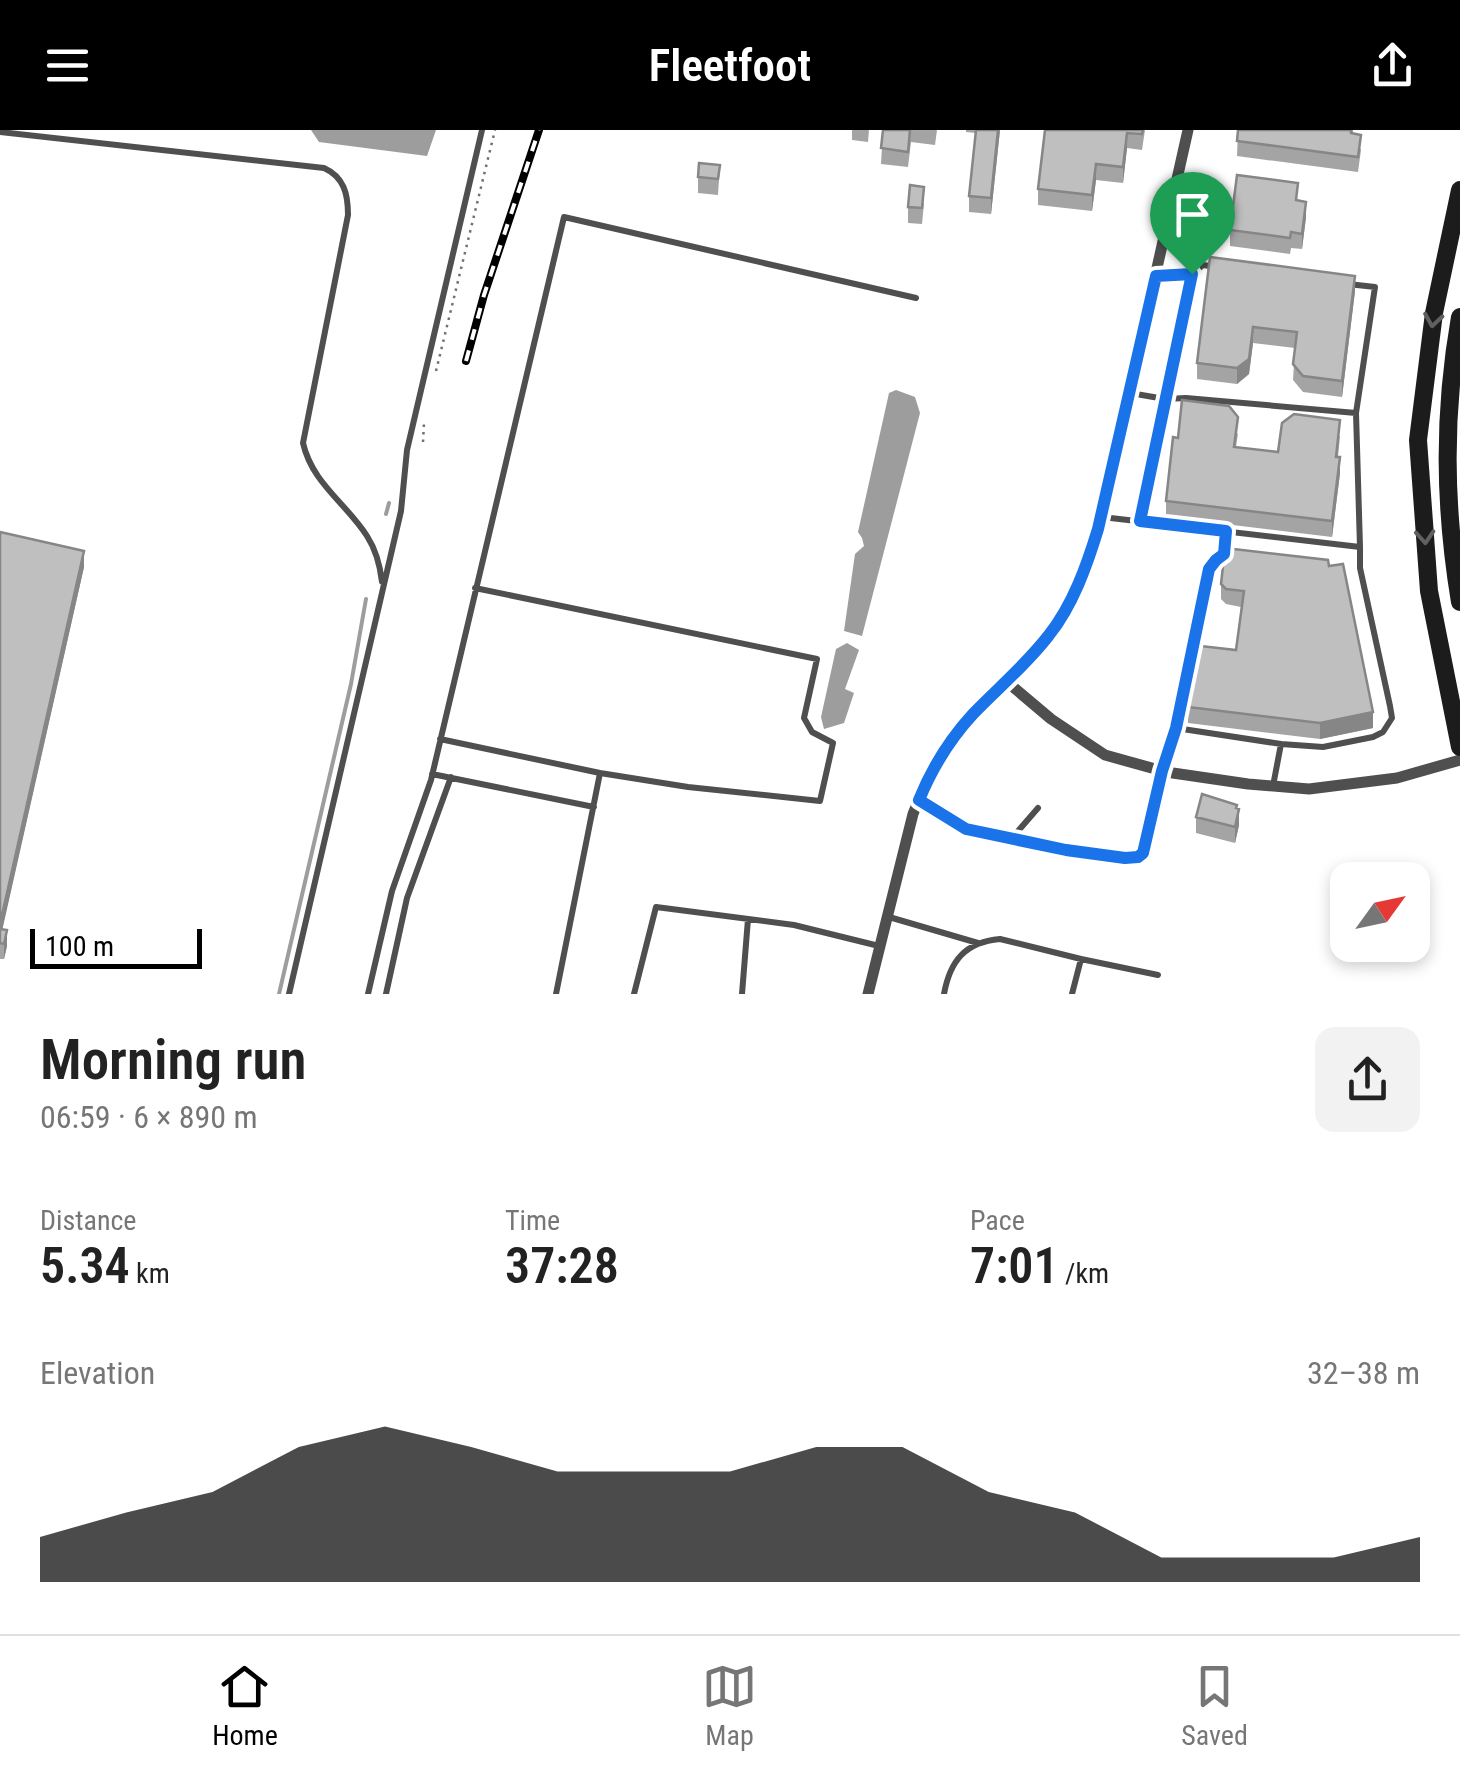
<!DOCTYPE html>
<html lang="en">
<head>
<meta charset="utf-8">
<style>
  :root { --surface:#fff; --page:#f2f2f2; --text:#222; --muted:#767676; --line:#e0e0e0; --accent:#000 }
  body { margin:0; font-family:"Roboto Condensed",sans-serif; background:var(--page); color:var(--text); height:100vh; display:flex; flex-direction:column; font-size:38px; white-space:nowrap }
  * { box-sizing:border-box; margin:0 }
  p { font-size:32px; color:var(--muted) }
  .icon { flex:none; width:55px; height:55px; fill:none; stroke:currentColor; stroke-width:2; stroke-linecap:round; stroke-linejoin:round }
  .map { position:relative; height:864px; overflow:hidden }
  .sheet { display:flex; flex-direction:column; background:var(--surface); flex:1 }
  .sheet>* { flex:none }
  .needle { width:65px; rotate:57deg }
  .controls { position:absolute; left:1330px; top:732px; display:grid; gap:20px }
  .controls a { display:grid; place-items:center; width:100px; height:100px; border-radius:20px; background:var(--surface); box-shadow:0 5px 15px #0003; font-size:50px }
  .scale { position:absolute; left:30px; bottom:25px; width:172px; box-sizing:border-box; padding-left:10px; border:5px solid #000; border-top:0; font-size:28px; line-height:35px; white-space:nowrap; color:#000; -webkit-text-stroke:8px #fff; paint-order:stroke }
  .pin { position:absolute; display:grid; place-items:center; width:85px; height:85px; color:#fff; margin:-102px -42px; border-radius:50% 50% 50% 0; rotate:-45deg; box-shadow:0 0 10px #0007 }
  .pin .icon { rotate:45deg }
  .round { display:grid; place-items:center; flex:none; width:105px; height:105px; border-radius:20px; background:var(--page) }
  .overview { display:flex; align-items:center; justify-content:space-between; height:170px; padding:0 40px }
  h1 { font-size:55px; font-weight:600; line-height:75px }
  .stats { display:grid; grid-template-columns:repeat(3,1fr); gap:15px; height:170px; padding:10px 40px }
  .stats div { display:grid; align-content:center }
  .stats b { font-size:50px; font-weight:600 }
  .stats small { font-size:28px; font-weight:400 }
  .stats p { font-size:28px }
  .chart { height:280px; padding:20px 40px }
  .chart p { display:flex; justify-content:space-between }
  .chart svg { width:100%; height:180px; margin-top:10px; fill:var(--accent); opacity:.7 }
  header { display:flex; justify-content:space-between; align-items:center; height:130px; padding:0 40px; background:var(--accent); color:#fff; font-size:45px; font-weight:600 }
  .tab-bar { display:flex; justify-content:space-around; align-items:center; height:140px; border-top:2px solid var(--line); background:var(--surface); font-size:28px; color:var(--muted) }
  .tab-bar a { display:grid; justify-items:center; gap:5px }
  .tab-bar .on { color:var(--accent) }
  .map>svg:first-child { display:block }
</style>
</head>
<body>
<header><svg class="icon" aria-label="menu" viewBox="0 0 24 24"><path d="M4 6h16M4 12h16M4 18h16"/></svg>Fleetfoot<svg class="icon" aria-label="share" viewBox="0 0 24 24"><path d="M12 15V3M7 8l5-5 5 5M5 13v7h14v-7"/></svg></header>
<div class="map">
<svg width="1460" height="864" viewBox="0 0 1460 864">
  <rect width="100%" height="100%" fill="#fff"/>
  <path fill="#9d9d9d" d="M311,0H436L427,26L319,12Z
    M896,260L915,267L920,283L862,506L844,501L855,424L864,416L862,408L858,402L889,263Z
    M847,513L859,520L845,559L854,563L844,593L824,599L821,587L836,519Z"/>
  <g fill="none" stroke-linecap="round" stroke-linejoin="round">
    <path stroke="#9d9d9d" stroke-width="4" d="M386,384L389,373
      M279,864L351,554L366,469"/>
    <path stroke="#717171" stroke-width="2.5" stroke-dasharray="2.5 5" stroke-linecap="butt" d="M436,241L495,0
      M423,312L424,293"/>
    <path stroke="#4f4f4f" stroke-width="6" d="M0,2L324,38C344,47 348,64 348,85L303,313C312,353 346,373 367,406C376,420 380,435 382,452
      M1156,146L1192,144L1203,135L1217,137
      M1348,154L1375,157L1356,283L1360,417
      M1130,263L1165,269L1186,268L1356,283
      M1140,391L1192,144
      M475,458L817,529L804,588L812,602L833,613L820,671L688,657L600,643L556,864
      M1176,598L1209,439L1215,430L1224,424L1226,401
      M440,609L600,643
      M432,644L594,677
      M1273,656L1281,614
      M920,670L966,699L1066,720L1125,728L1137,727L1143,723L1162,641L1176,598L1281,614L1323,617L1373,607L1383,602L1392,588L1390,576L1360,438V417L1102,387
      M1012,708L1038,678
      M889,787L978,813
      M1081,829L1158,845
      M289,864L401,381L407,320L482,0
      M368,864L392,761L431,650L564,87L916,168
      M386,864L407,768L451,647
      M634,864L656,777L794,795L879,816
      M742,864L748,789
      M944,864C950,831 965,812 1000,809L1081,829L1072,864"/>
    <path stroke="#4f4f4f" stroke-width="11" d="M1006,551L1051,589L1105,625L1166,642L1248,654L1309,659L1397,648L1460,630
      M868,864L913,684L932,637L970,587L1047,508L1059,491L1088,432L1101,387L1188,0"/>
    <path stroke="#1c1c1c" stroke-width="18" d="M1460,60L1434,183L1418,310L1429,461L1460,617
      M1460,187C1443,284 1444,375 1460,472"/>
    <defs>
      <path id="rail" d="M466,231L484,165L539,0"/>
    </defs>
    <use href="#rail" stroke="#000" stroke-width="8"/>
    <use href="#rail" stroke="#fff" stroke-width="4" stroke-dasharray="11" stroke-linecap="butt"/>
  </g>
  <path fill="#a4a4a4" d="M852,0H869L868,12L852,10Z
    M883,0H937L935,15L911,12L908,37L881,34Z
    M966,0H1000L991,84L969,82V66L976,3L966,2Z
    M1045,0H1145L1142,20L1127,18L1123,53L1096,50L1092,81L1038,75V59Z
    M1238,0H1353V4L1361,20L1358,42L1237,26Z
    M720,35L718,65L698,63V47Z
    M1298,70L1306,87L1302,119L1291,118L1290,124L1230,116V100Z
    M924,73L922,94L908,93V77Z
    M1210,127L1355,161L1342,267L1303,262L1293,250L1295,218L1253,213L1249,244L1237,254L1197,249V233Z
    M1238,303L1236,317L1278,322L1340,306L1338,327L1340,343L1332,407L1166,387V371Z
    M0,402L84,437L2,799L7,816L4,829H0Z
    M1225,418L1373,598L1320,609L1188,593V577L1236,520L1241,477L1226,474L1221,469V454Z
    M1237,678L1239,695L1235,713L1196,703V687Z"/>
  <path fill="#868686" d="M998,0H1000L991,84V68Z
    M1127,3V18L1123,53V37Z
    M1096,34V50L1092,81V65Z
    M1306,72V87L1302,119V104Z
    M1355,146V161L1342,267V251Z
    M1253,197V213L1249,244L1237,254V238Z
    M1340,327V343L1332,407V391Z
    M84,421V437L0,810V794Z
    M1373,582V598L1320,609V593Z
    M1239,679V695L1235,713V697Z
    M7,800V816L4,829V814Z"/>
  <path fill="#bfbfbf" stroke="#868686" stroke-width="2.5" d="M883,0H910L908,22L881,18Z
    M976,0H998L991,68L969,66Z
    M1045,0H1143L1142,4L1127,3L1123,37L1096,34L1092,65L1038,59Z
    M1238,0H1351V3L1361,5L1358,27L1237,11Z
    M699,33L720,35L718,49L698,47Z
    M1237,45L1298,53L1296,70L1306,72L1302,104L1291,102L1290,108L1230,100Z
    M910,55L924,57L922,78L908,77Z
    M1210,127L1355,146L1342,251L1303,246L1293,234L1297,202L1253,197L1249,229L1237,238L1197,233Z
    M1182,270L1229,276L1238,287L1234,317L1278,322L1282,293L1294,284L1340,290L1336,327H1340L1332,391L1166,371L1173,307L1178,308Z
    M0,402L84,421L0,794Z
    M1225,418L1328,430L1329,436L1343,434L1373,582L1320,593L1188,577L1196,521L1201,516L1236,520L1244,461L1226,459L1221,454Z
    M1202,664L1237,675L1236,678L1239,679L1235,697L1196,687Z
    M0,799L7,800L4,814L0,813Z"/>
  <defs><path id="oneway-chevron" d="M-2-3.5L2.5 0L-2 3.5" fill="none" stroke-width="1.6" stroke-linecap="round" stroke-linejoin="round" transform="scale(2.5)"/></defs>
  <g stroke="#606060">
    <use href="#oneway-chevron" transform="translate(1433 190) rotate(99)"/>
    <use href="#oneway-chevron" transform="translate(1425 407) rotate(86)"/>
  </g>
  <g fill="none" stroke-linecap="round" stroke-linejoin="round">
    <defs>
      <path id="route" d="M1192,144L1140,391L1226,401L1224,424L1216,430L1209,439L1176,598L1162,641L1143,723L1138,727L1125,728L1066,720L966,699L919,670C932,638 950,609 973,584C998,558 1027,534 1049,505C1073,475 1087,435 1098,399L1156,146Z"/>
    </defs>
    <use href="#route" stroke="#fff" stroke-width="20"/>
    <use href="#route" stroke="#1a73e8" stroke-width="12"/>
  </g>
</svg>
<div class="controls">
<a><svg class="needle" viewBox="-14 -14 28 28"><path d="M0-13l5 13h-10z" fill="#e53935"/><path d="M0 13l5-13h-10z" fill="#767676"/></svg></a>
</div>
<div class="scale">100 m</div>
<div class="pin" style="left:1192px;top:144px;background:#1e9e55"><svg class="icon" aria-label="arrive" viewBox="0 0 24 24"><path d="M6 21V4h12l-3 4 3 4H6"/></svg></div>
</div>
<section class="sheet">
<div class="overview"><div><h1>Morning run</h1><p>06:59 · 6 × 890 m</p></div><a class="round"><svg class="icon" aria-label="share" viewBox="0 0 24 24"><path d="M12 15V3M7 8l5-5 5 5M5 13v7h14v-7"/></svg></a></div>
<div class="stats">
<div><p>Distance</p><b>5.34<small> km</small></b></div>
<div><p>Time</p><b>37:28</b></div>
<div><p>Pace</p><b>7:01<small> /km</small></b></div>
</div>
<div class="chart"><p><span>Elevation</span>32–38 m</p>
<svg viewBox="0 0 160 44" preserveAspectRatio="none"><path d="M0 44V33L10 27L20 22L30 11L40 6L50 11L60 17L70 17L80 17L90 11L100 11L110 22L120 27L130 38L140 38L150 38L160 33V44z"/></svg>
</div>
</section>
<nav class="tab-bar">
<a class="on"><svg class="icon" aria-label="home" viewBox="0 0 24 24"><path d="M3 11l9-7 9 7M6 9v11h12V9"/></svg>Home</a>
<a><svg class="icon" aria-label="map" viewBox="0 0 24 24"><path d="M3 6l6-2 6 2 6-2v14l-6 2-6-2-6 2zM9 4v14M15 6v14"/></svg>Map</a>
<a><svg class="icon" aria-label="saved" viewBox="0 0 24 24"><path d="M7 4h10v16l-5-4-5 4z"/></svg>Saved</a>
</nav>
</body>
</html>
